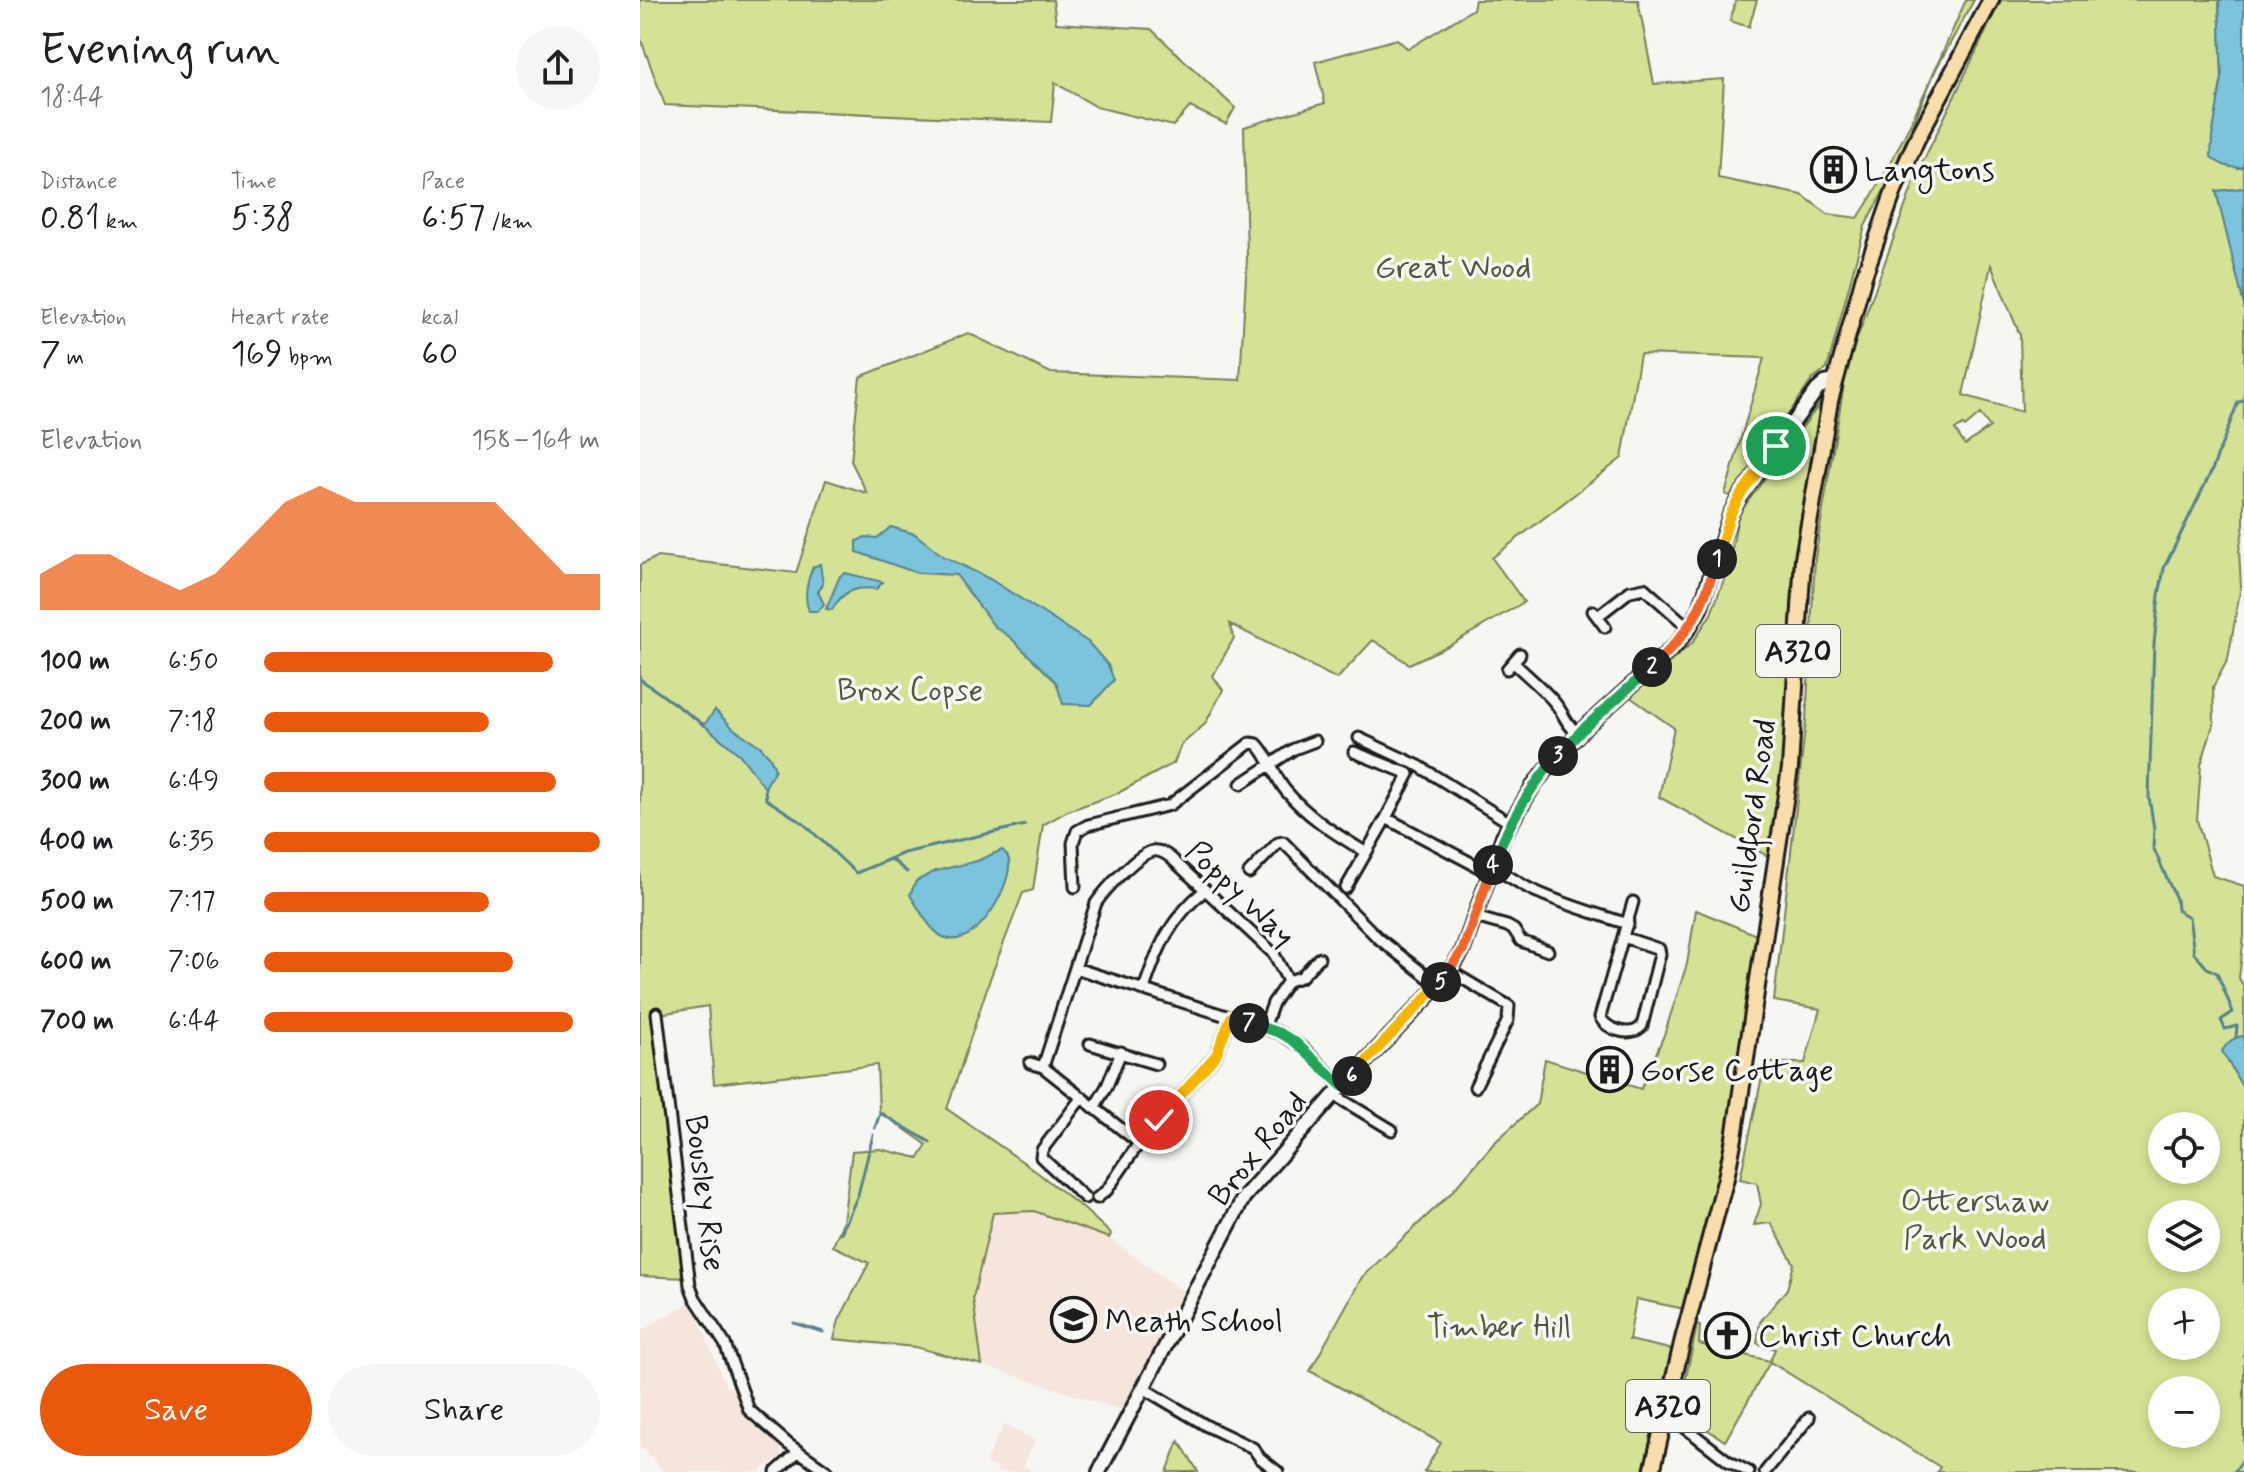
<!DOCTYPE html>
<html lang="en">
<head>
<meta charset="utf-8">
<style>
  :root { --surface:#fff; --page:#f6f6f6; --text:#202124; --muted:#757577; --accent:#ea580c }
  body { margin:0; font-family:Mynerve,sans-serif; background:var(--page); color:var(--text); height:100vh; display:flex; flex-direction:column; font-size:30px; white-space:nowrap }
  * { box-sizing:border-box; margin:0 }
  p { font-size:26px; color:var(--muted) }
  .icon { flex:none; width:44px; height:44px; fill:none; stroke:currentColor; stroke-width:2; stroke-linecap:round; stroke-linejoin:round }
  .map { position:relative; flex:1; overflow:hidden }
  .drawer { display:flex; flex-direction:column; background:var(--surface); width:640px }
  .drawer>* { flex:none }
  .tools { position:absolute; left:1508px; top:1112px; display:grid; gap:16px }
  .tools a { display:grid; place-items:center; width:72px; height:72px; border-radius:50%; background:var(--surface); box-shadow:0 4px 12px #0003; font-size:40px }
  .pin { position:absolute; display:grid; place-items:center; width:68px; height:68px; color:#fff; margin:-34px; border:4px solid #fff; border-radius:50%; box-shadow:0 2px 8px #0007 }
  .km { position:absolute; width:40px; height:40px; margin:-20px; border-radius:50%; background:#222; color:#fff; font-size:22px; line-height:40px; text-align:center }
  .round { display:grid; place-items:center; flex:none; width:84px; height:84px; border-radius:42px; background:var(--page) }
  .summary { display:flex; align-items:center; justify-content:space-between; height:136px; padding:0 40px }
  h1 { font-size:44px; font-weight:600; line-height:60px }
  .figures { display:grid; grid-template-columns:repeat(3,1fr); gap:12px; height:136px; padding:8px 40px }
  .figures div { display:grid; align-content:center }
  .figures b { font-size:34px; font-weight:600 }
  .figures small { font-size:22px; font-weight:400 }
  .figures p { font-size:22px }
  .chart { height:224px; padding:16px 40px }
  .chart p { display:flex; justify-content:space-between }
  .chart svg { width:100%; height:144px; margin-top:8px; fill:var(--accent); opacity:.7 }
  .action { display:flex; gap:16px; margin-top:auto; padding:16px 40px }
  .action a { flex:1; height:92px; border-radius:48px; background:var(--accent); color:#fff; font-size:32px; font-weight:600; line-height:92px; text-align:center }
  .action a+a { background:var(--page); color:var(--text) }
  ul { padding:0 40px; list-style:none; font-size:26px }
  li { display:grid; grid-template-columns:128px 96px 1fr; align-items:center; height:60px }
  li i { height:20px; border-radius:10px; background:var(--accent) }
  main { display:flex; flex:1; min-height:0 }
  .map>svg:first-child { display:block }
</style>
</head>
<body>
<main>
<section class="drawer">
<div class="summary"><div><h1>Evening run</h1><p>18:44</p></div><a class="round"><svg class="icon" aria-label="share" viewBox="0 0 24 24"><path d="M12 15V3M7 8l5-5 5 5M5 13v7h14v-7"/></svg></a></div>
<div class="figures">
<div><p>Distance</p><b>0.81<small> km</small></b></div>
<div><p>Time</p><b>5:38</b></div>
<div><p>Pace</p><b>6:57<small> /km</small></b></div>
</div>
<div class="figures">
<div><p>Elevation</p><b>7<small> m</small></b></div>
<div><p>Heart rate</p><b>169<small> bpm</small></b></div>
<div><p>kcal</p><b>60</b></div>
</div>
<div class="chart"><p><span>Elevation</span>158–164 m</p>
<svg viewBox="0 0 160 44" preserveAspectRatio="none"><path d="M0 44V33L10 27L20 27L30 33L40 38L50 33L60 22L70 11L80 6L90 11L100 11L110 11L120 11L130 11L140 22L150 33L160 33V44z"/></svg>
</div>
<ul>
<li><b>100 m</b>6:50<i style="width:86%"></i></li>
<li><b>200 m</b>7:18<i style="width:67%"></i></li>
<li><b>300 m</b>6:49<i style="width:87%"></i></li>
<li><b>400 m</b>6:35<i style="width:100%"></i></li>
<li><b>500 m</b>7:17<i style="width:67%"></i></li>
<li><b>600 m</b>7:06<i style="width:74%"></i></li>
<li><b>700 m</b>6:44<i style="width:92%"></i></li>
</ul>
<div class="action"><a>Save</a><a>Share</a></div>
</section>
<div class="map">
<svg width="1604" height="1472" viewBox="0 0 1604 1472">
  <rect width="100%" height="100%" fill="#f6f6f2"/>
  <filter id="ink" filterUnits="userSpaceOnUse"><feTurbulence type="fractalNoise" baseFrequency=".0125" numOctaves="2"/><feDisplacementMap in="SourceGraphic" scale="16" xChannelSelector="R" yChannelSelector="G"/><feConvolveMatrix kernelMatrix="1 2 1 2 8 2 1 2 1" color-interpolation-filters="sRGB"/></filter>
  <g filter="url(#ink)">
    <path fill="#f6e5dc" d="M394,1211L469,1238L542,1291L544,1299L481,1410L342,1365L333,1298L353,1213Z
      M51,1301L86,1386L93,1390L103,1410L117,1428L141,1448V1456L119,1472H24L3,1448L0,1450V1332Z
      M364,1425L395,1440L383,1466L394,1472H357L358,1469L345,1463Z"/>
    <path fill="#d4e295" stroke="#787f58" stroke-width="2" fill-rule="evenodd" d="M0,0H413L416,23L511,29L595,108L586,124L550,107L533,126L457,107L415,83L411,122L25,105L0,37Z
      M835,0H998L1014,84L1084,79L1078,178L1162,195L1188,214L1218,218C1262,151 1293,73 1326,0H1334L1296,69L1250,179L1225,226L1187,369L1172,380L1091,497L1085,494L1124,358L1000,354L982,458L852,558L884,602L810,645L769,664L733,640L697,679L590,624L594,638L573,676L583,690L565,724L541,745L534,763L478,793L428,811L403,825L393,890L383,893L351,976L307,1109L393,1169L445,1210L471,1234L469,1238L394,1211L353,1213L333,1298L342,1365L275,1347L194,1339L199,1320L229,1263L193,1246L203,1222L212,1151L240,1149L279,1158L287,1145L239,1111L237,1065L74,1084L68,1006L14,1015L30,1167L46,1278L0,1276V565L17,557L156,573L186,480L227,493L211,461L220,377L328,333L411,373L600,380L607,259L604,127L685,103L675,62L757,39L768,49L833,9Z
      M1096,0H1117L1109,27L1090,21Z
      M1361,0H1579L1582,78L1578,98L1598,168L1604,167V188L1577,191L1604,305V525L1599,551L1601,586L1588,659L1573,687L1574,722L1561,765L1557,820L1573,876L1604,886V936L1599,978L1604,987V1036C1593,1037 1588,1042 1583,1051L1604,1090V1472H1297L1300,1467L1130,1362L1085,1441L1039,1411L1057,1325L1060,1326L1059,1344L1130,1361L1135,1349L1117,1343L1120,1322L1147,1289L1154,1264L1131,1223L1114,1225L1121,1204L1117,1183L1100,1179L1125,1063H1165L1180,1009L1134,1001L1166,720L1175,558L1207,366L1277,174ZM1351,265L1380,335L1382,412L1323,395ZM1340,414L1350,427L1325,445L1315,430L1323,425L1325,427ZM1522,1126H1566V1170H1522ZM1522,1214H1566V1258H1522ZM1522,1302H1566V1346H1522ZM1522,1390H1566V1434H1522Z
      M1181,402L1154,558L1142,780L1131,858L1019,797L1034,728L990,697L1053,642L1071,614L1089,566L1098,515Z
      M1056,910L1119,936L1111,970L1085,1155L1045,1309L996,1299L989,1340L1034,1350L1004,1472H784L801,1443L670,1371L722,1277L810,1194L854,1143L897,1104L905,1059L1001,1089L1024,1035L1047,964Z
      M539,1441L556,1468L558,1472H527Z"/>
    <path fill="#7bc4db" stroke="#55818f" stroke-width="2" d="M1579,0H1604V167C1592,169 1580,165 1571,157L1572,137L1582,78Z
      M1604,188V305L1576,191Z
      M251,527L275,534L303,556L350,579L448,642L468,665L474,680L451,705L423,704L416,682L371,638L354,626L316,575L277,573L217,552V541L225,537L237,538Z
      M180,564L183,584L178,592L184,604L178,611H169C163,597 167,581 173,567Z
      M205,573L243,582L236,589C214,586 203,591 192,610L186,609L200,576Z
      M75,710L94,729L120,746L130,757L135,769L125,788L100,755L64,725Z
      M362,850C366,854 368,854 369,860C373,886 329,965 295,931C285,922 278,907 270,895L276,881L296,871L337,861Z
      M1604,1036V1090L1582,1051C1588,1042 1593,1037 1604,1036Z"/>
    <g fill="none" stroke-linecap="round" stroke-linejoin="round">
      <path stroke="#55818f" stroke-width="3" d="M0,679L64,725
        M125,788L126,799L163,823L216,873L264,853L385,825
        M251,859L267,872
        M1596,1037L1597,1026L1585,1029L1581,1020L1593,1012L1577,973L1567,968L1554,953L1549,917L1537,910L1536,899L1513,847L1514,829L1509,797L1514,644L1519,595L1524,568L1572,470L1598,402L1604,401
        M235,1128L240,1113L290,1142
        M201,1233L218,1195L233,1135
        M154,1323L183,1332
        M1594,1472L1604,1458"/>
      <defs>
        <path id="street" d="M953,611L965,627
          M958,616L990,591L1004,588L1049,628
          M873,662C887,676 903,688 915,703C926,716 923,721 938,734
          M867,669L880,654
          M719,738L779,766L870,823
          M714,752L769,774L746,818
          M601,784L654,749L675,741
          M852,868C868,874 881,886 897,892C926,905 957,914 988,924
          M609,873L638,843L643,842L738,938L798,985
          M435,887L433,843L437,831L448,825L530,805L610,743L617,744C630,757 634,777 646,791C669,818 696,834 725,852
          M706,888L746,818L850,873
          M835,917L867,926L874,930L881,941L908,951
          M983,937L1019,949L1020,954L1002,1026C991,1038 967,1030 960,1017L993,902
          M435,968L640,1033L663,1048L702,1086
          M810,971L869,1006L868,1020L835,1087
          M648,981L661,977L679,958
          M504,989C518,947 530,919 565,890
          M17,1013L50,1285L55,1298L85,1344L109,1410L148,1444L188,1472
          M450,1044L516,1064
          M390,1063L403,1067
          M694,1095L752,1130
          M442,1097L402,1150L401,1157L445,1198
          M454,1108L467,1086L481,1052
          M499,1143L403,1067L456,903C465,890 497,854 513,851C520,850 526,854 531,858L634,954L648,981L633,1003L624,1028
          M457,1198L467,1190L499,1143L576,1055L591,1017
          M503,1388L567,1426L613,1448L620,1458L638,1472
          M1026,1417L1043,1426L1088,1461L1109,1472
          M136,1472L158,1452
          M1125,1472L1169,1418"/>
        <path id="secondary" d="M459,1472L604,1197L702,1086L802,982L813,966L823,950L863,836L895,783L942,730L1036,645L1049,628L1060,609L1090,515L1100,496L1177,390L1185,383L1195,381"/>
        <path id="primary" d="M1012,1472L1043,1339L1086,1178L1094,1138L1150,768L1163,559L1190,401L1224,276L1255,188L1277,139L1351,0"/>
      </defs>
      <use href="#street" stroke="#1c1c1c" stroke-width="15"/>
      <use href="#secondary" stroke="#1c1c1c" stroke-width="18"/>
      <use href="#primary" stroke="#1c1c1c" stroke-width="20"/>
      <use href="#street" stroke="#f6f6f2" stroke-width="9"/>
      <use href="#secondary" stroke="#f6f6f2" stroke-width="12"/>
      <use href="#primary" stroke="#f9deab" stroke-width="14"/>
    </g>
  </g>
  <g fill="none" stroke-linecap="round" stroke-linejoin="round" filter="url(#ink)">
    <defs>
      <path id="split-1" d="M1077,559L1090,515L1100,496L1136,446"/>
      <path id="split-2" d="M1012,667C1050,633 1063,608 1077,559"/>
      <path id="split-3" d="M918,756L942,730L1012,667"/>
      <path id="split-4" d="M853,865C868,824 889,788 918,756"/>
      <path id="split-5" d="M801,982L823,950L853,865"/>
      <path id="split-6" d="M712,1076L801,982"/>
      <path id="split-7" d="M609,1023L640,1033L655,1042L702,1086L712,1076"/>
      <path id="split-8" d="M519,1120L576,1055L591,1017L609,1023"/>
    </defs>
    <use href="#split-1" stroke="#fff" stroke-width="16"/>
    <use href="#split-2" stroke="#fff" stroke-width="16"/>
    <use href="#split-3" stroke="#fff" stroke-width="16"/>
    <use href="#split-4" stroke="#fff" stroke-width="16"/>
    <use href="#split-5" stroke="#fff" stroke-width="16"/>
    <use href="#split-6" stroke="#fff" stroke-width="16"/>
    <use href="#split-7" stroke="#fff" stroke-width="16"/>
    <use href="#split-8" stroke="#fff" stroke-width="16"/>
    <use href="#split-1" stroke="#f5b400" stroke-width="10"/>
    <use href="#split-2" stroke="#f0652b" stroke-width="10"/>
    <use href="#split-3" stroke="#22a559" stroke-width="10"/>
    <use href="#split-4" stroke="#22a559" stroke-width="10"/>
    <use href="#split-5" stroke="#f0652b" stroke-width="10"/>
    <use href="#split-6" stroke="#f5b400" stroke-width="10"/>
    <use href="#split-7" stroke="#22a559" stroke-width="10"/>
    <use href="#split-8" stroke="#f5b400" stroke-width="10"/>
  </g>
  <defs>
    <symbol id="building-ring" viewBox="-11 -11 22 22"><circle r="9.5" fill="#f6f6f2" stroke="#1c1c1c" stroke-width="1.5"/><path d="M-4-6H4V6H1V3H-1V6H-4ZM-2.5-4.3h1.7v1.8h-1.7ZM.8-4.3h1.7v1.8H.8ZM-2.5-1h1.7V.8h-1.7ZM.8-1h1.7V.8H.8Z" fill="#1c1c1c"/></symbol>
    <symbol id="school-ring" viewBox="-11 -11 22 22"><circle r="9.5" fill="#f6f6f2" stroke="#1c1c1c" stroke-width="1.5"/><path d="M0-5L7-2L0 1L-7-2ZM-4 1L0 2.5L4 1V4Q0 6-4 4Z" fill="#1c1c1c"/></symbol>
    <symbol id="church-ring" viewBox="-11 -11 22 22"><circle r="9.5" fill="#f6f6f2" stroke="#1c1c1c" stroke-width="1.5"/><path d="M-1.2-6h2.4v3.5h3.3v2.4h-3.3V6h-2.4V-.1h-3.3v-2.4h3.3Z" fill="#1c1c1c"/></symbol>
  </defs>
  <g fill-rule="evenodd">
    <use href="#building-ring" x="1168" y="144" width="51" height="51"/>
    <use href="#building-ring" x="944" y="1044" width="51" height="51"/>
    <use href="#school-ring" x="408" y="1294" width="51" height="51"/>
    <use href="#church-ring" x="1062" y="1310" width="51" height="51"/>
  </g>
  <g text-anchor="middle" stroke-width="7" stroke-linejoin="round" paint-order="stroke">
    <g fill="#f6f6f2" stroke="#5d5d5c" stroke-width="2">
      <rect x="1116" y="625" width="84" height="52" rx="6"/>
      <rect x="986" y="1380" width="84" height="52" rx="6"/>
    </g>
    <g font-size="30" font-weight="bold" fill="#1c1c1c">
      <text x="1158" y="661">A320</text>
      <text x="1028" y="1416">A320</text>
    </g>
    <g font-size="32" fill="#1c1c1c" stroke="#f6f6f2" text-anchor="start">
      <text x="1224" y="180">Langtons</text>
      <text x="1000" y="1080">Gorse Cottage</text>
      <text x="465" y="1331">Meath School</text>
      <text x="1118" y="1346">Christ Church</text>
    </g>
    <g font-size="32" fill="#535740" stroke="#f6f6f2">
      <text x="813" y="277">Great Wood</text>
      <text x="270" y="700">Brox Copse</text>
      <text x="1335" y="1211">Ottershaw<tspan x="1335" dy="37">Park Wood</tspan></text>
      <text x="859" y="1337">Timber Hill</text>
    </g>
    <g font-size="32" fill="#1c1c1c" stroke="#f6f6f2">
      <text transform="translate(1111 816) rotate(-82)" y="11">Guildford Road</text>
      <text transform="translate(601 893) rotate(44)" y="11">Poppy Way</text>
      <text transform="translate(617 1148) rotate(-51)" y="11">Brox Road</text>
      <text transform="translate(66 1193) rotate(83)" y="11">Bousley Rise</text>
    </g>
  </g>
</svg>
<div class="tools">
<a><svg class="icon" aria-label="locate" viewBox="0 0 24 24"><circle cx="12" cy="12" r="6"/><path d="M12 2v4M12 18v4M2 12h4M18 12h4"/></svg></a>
<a><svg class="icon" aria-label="layers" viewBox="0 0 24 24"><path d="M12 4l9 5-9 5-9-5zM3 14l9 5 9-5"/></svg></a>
<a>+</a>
<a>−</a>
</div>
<div class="pin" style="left:1136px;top:446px;background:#1e9e55"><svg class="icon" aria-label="arrive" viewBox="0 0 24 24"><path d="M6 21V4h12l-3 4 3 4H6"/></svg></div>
<div class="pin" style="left:519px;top:1120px;background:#d93025"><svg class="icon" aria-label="check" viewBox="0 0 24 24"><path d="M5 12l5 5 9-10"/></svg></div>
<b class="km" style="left:1077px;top:559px">1</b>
<b class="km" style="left:1012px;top:667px">2</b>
<b class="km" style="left:918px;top:756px">3</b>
<b class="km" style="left:853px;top:865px">4</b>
<b class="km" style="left:801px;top:982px">5</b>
<b class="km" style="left:712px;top:1076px">6</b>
<b class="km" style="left:609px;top:1023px">7</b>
</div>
</main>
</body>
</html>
